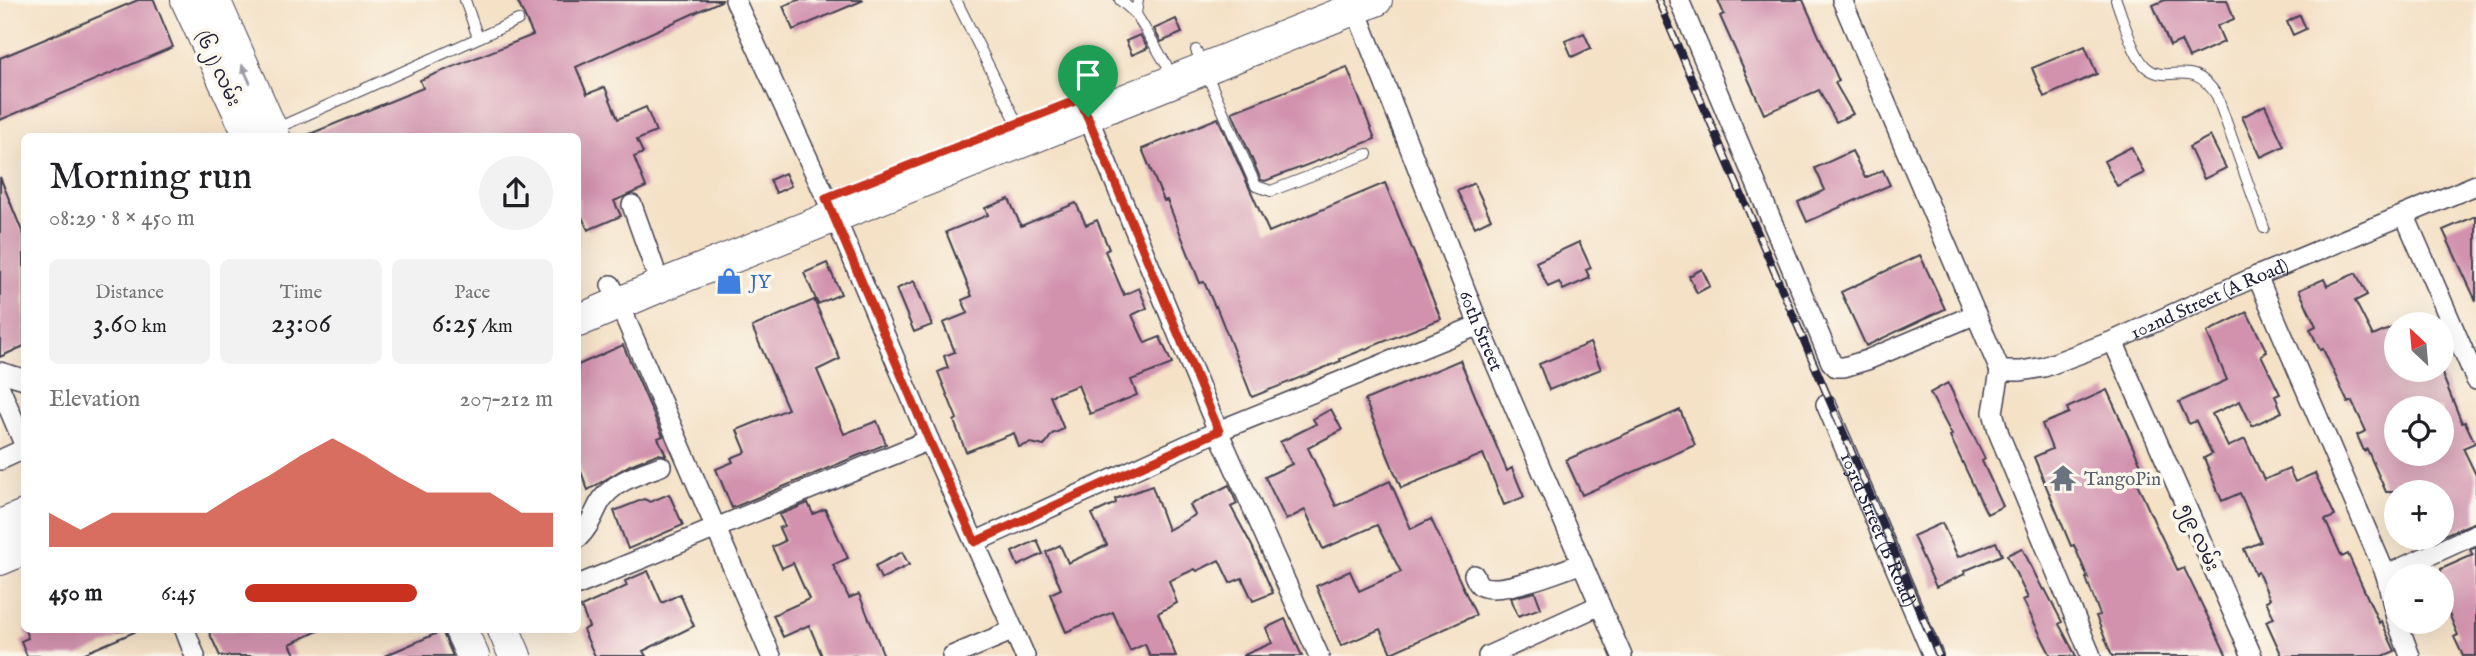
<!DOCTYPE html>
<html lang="en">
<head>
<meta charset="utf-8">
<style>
  :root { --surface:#fff; --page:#f2f2f2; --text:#202124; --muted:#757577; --accent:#c8321e }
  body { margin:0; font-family:"IM FELL English","Noto Sans Myanmar",serif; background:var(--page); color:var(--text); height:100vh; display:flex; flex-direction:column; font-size:26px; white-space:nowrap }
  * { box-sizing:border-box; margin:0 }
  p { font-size:23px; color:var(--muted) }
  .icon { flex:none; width:38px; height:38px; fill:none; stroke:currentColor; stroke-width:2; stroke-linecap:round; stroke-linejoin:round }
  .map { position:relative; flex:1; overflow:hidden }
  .drawer { position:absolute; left:21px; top:133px; width:560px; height:500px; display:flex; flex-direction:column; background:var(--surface); border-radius:10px; box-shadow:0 7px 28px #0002 }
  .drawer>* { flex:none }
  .needle { width:46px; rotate:334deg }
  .fabs { position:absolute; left:2384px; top:312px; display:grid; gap:14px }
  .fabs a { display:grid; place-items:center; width:70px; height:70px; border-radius:50%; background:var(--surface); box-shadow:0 7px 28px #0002; font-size:35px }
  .pin { position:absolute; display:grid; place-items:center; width:60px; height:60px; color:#fff; margin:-72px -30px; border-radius:50% 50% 50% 0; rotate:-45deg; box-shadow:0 0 7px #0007 }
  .pin .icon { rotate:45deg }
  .round { display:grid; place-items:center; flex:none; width:74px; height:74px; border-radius:37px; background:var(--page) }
  .head { display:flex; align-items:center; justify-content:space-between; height:119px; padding:0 28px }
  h1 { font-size:38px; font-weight:600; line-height:52px }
  .figures { display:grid; grid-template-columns:repeat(3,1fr); gap:10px; height:119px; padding:7px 28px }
  .figures div { display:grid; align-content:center; border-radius:10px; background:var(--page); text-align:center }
  .figures b { font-size:30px; font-weight:600 }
  .figures small { font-size:19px; font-weight:400 }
  .figures p { font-size:19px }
  .chart { height:196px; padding:14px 28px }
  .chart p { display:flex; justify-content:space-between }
  .chart svg { width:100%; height:126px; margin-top:7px; fill:var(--accent); opacity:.7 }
  ul { padding:0 28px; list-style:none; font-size:23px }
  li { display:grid; grid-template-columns:112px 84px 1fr; align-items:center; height:52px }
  li i { height:18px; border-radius:9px; background:var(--accent) }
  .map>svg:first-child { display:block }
</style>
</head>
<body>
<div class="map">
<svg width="2476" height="656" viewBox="0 0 2476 656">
  <rect width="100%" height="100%" fill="#fbf7ec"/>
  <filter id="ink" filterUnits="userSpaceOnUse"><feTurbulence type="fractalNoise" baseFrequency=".0143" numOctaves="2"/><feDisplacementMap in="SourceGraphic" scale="14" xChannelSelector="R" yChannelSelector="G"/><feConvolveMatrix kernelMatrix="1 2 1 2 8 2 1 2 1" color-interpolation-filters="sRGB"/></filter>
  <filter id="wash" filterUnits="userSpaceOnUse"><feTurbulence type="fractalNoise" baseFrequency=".00686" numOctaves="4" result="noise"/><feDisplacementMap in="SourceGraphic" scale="28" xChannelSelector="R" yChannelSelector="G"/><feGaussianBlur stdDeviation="1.57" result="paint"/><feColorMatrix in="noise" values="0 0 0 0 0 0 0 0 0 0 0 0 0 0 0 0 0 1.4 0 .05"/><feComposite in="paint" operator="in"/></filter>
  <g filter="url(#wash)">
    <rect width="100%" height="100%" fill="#f4e1c6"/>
    <g id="blocks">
      <path fill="#d292ae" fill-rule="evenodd" d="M138,0H154L173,47L0,120V58Z
        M517,0H723L576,67L587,94L605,87L618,119L646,107L656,132L637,140L643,153L634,157L646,187L614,201L621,216L588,230L582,217L578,219V136H305L423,88L420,80L533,35Z
        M798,0H864L793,30L783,6Z
        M1718,0H1803L1839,81L1835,83L1853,114L1836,122L1819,90L1764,114L1720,16L1724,14Z
        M2165,0H2227L2234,19L2217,26L2224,42L2189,58L2181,41L2170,46L2153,5Z
        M2300,15L2306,29L2293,35L2287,22Z
        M1176,19L1182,33L1161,42L1154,29Z
        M1584,33L1591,48L1572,57L1565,41Z
        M1140,35L1148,48L1132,55L1126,41Z
        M2085,46L2097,74L2044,97L2032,68Z
        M1347,67L1375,139L1265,181L1261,180L1232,112Z
        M2265,105L2284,146L2261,157L2242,117Z
        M1218,118L1269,232L1385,183L1441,319L1340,359L1341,361L1252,397L1216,306L1215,307L1204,282L1200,283L1167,200L1164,201L1142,149Z
        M2210,136L2226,168L2204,179L2189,147Z
        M2131,147L2144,173L2117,186L2104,161Z
        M1852,151L1865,178L1883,170L1890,185L1807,222L1798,202L1825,190L1815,168Z
        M785,173L791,186L776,193L770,180Z
        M0,177L24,236V346L0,357Z
        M1474,183L1491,219L1475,227L1457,191Z
        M1009,199L1021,226L1076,203L1086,225L1097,220L1109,249L1105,251L1124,295L1139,288L1147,308L1132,315L1145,343L1160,337L1172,364L1131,380L1137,395L1090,414L1078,385L1050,396L1064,429L1052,434L1044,446L1031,443L1019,447L1014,433L966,452L954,421L957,419L938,372L948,368L944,356L955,352L943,323L968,313L962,300L972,296L946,232L988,215L985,208Z
        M2476,216V301L2443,230Z
        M1579,242L1591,268L1586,270L1590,278L1563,290L1559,282L1548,287L1536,262Z
        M1920,255L1945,309L1866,346L1841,292Z
        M827,263L841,294L818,304L804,273Z
        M1702,269L1710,286L1697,293L1689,276Z
        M2356,273L2367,295L2355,301L2373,336L2396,326V369H2440L2462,423L2465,422L2475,443L2463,448L2476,475V522L2441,536V492H2386L2367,449L2364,451L2357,435L2366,431L2352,401L2348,403L2323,349L2320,350L2310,329L2316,326L2299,290L2324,279L2327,286ZM2396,408H2441V453H2396Z
        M914,281L932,325L914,332L896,289Z
        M814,300L840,359L817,370L844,434L877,421L886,444L732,508L716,469L733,462L731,458L746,452L737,430L788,409L752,327Z
        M2247,312L2267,352L2261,355L2280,394L2275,396L2282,412L2252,426L2240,401L2212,414L2228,447L2245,439L2264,480L2289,469L2295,482L2315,473L2335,516L2325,520L2342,557L2348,554L2379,623L2381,621L2395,651L2383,656H2282L2266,621L2274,618L2266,601L2270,599L2258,572L2255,574L2244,549L2261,542L2240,493L2222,501L2204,458L2212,454L2196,421L2189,424L2179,402L2227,380L2207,332Z
        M1590,343L1601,369L1549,390L1539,364Z
        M623,345L663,436L658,438L666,455L657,454L630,465L588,490L578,464V365Z
        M1460,360L1507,471L1512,468L1524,497L1504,505L1483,454L1401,488L1365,400Z
        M1948,383L1985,459L1982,461L2003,506L1987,514L1950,436L1952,435L1930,393Z
        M2107,390L2146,476L2136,481L2154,521L2178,571L2184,568L2227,656H2112L2096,616L2100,615L2086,578H2088L2074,545L2071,546L2034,457L2052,449L2042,424L2069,413L2067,408Z
        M1331,409L1342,430L1308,448L1336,506L1390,481L1411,529L1431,519L1476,615L1391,653L1380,629L1341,646L1316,586L1350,571L1359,591L1401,572L1377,525L1323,549L1305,510L1286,520L1265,477L1292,464L1280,442L1316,424L1313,419Z
        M1680,410L1695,445L1582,495L1566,460Z
        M1229,485L1237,504L1231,507L1252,546L1273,593L1253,601L1242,578L1230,583L1219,560L1197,571L1195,569L1169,581L1177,603L1158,613L1176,656H1150L1145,644L1130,651L1113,612L1066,632L1050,594L1061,589L1046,552L1060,545L1068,563L1107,545L1092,514L1116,503L1115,499L1152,486L1168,530L1195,515L1190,505Z
        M669,494L683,525L628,549L614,511L644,499L650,502Z
        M808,503L813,514L825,509L848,558L833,565L849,598L859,594L884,656H822L809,625L783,637L773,615L809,599L793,563L782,568L772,547L785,541L779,528L785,526L779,515Z
        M1942,523L1958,557L1996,542L2002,555L1964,571L1965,574L1936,587L1913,536Z
        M1037,540L1043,554L1018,566L1012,552Z
        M2476,547V656H2463L2454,637L2458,635L2441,595V569L2473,555L2470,550Z
        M2022,548L2043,590L2045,589L2062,622L2059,624L2076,656H2051L2023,600L2028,598L2007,555Z
        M902,552L909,565L881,579L875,566Z
        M648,571L662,603L680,594L694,626L643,651L646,656H595L583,630L589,627L581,607L627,586L625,581Z
        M1535,592L1541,608L1518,616L1511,598Z
        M1285,619L1302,656H1242L1272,643L1266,628Z
        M25,630H139L78,656H27L21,641L28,638Z
        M208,630H320L290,644L296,656H220Z
        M442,631L453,656H384Z"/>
    </g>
  </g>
  <g filter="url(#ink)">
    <use href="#blocks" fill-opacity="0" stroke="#423f50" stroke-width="2"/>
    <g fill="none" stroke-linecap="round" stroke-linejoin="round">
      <defs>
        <path id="lane" d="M956,0L1018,125
          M1120,0L1136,14L1166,64
          M2116,0C2123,18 2132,53 2145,66C2168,88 2191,54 2217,96L2264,228
          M1136,14L1138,0
          M478,38L518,20
          M1196,50L1256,186L1271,191L1367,154
          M275,129L478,38L465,0"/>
        <g id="street">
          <path d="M735,0L835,217L929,440L1025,656"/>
          <path id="s1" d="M1352,0L1479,325L1622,656"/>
          <path d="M1679,0L1831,362L1836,367H1844L1867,360L1976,314"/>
          <path d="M1842,0L2000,371"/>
          <path d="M1080,98L1218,431L1319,656"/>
          <path d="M632,205L654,267"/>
          <path d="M2405,216L2476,380"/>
          <path d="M2257,276L2386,575L2396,618"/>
          <path d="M611,285L771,656"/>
          <path d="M2113,341L2252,656"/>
          <path d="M0,372L24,379"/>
          <path d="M0,388L24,444"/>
          <path id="s2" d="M1826,404L1933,656"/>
          <path d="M0,460L24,449"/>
          <path d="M578,538C588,529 593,516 599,504C611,482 639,474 661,466"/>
          <path d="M975,542L1218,431L1479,325"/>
          <path d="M1474,575C1476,579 1478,586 1484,587C1505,593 1561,571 1582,563"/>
          <path d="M2386,575L2476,534"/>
          <path d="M578,585L929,440"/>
          <path d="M2397,621L2410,656"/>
          <path d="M185,630L195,656"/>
          <path d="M952,656L1014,630"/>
          <path d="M1488,656L1600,605"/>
          <path id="s3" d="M2091,656L1999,434L1993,412L2000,371H2021L2044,367L2113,341L2257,276L2476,185"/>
        </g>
        <path id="primary" d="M187,0L250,136
          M214,0L274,136
          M578,321L655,288L1376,0
          M0,526L24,516
          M0,559L24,549
          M461,630L473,656
          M504,630L515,656"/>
      </defs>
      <use href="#lane" stroke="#423f50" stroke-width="12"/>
      <use href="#street" stroke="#423f50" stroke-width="22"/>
      <use href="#primary" stroke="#423f50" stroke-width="34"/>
      <use href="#lane" stroke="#fff" stroke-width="10"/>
      <use href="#street" stroke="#fff" stroke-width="19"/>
      <use href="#primary" stroke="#fff" stroke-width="32"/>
      <defs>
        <path id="rail" d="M1658,0L1939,656"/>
      </defs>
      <use href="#rail" stroke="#22223b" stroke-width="8"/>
      <use href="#rail" stroke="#fbf7ec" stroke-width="5" stroke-dasharray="16" stroke-linecap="butt"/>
    </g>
    <defs><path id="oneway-solid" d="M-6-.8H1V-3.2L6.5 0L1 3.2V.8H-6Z" transform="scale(1.75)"/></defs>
    <use fill="#9c9ca7" href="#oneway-solid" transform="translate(246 74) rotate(-114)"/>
  </g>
  <g fill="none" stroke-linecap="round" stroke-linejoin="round" filter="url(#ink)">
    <defs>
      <path id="route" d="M1080,99L1219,431L975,542L929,440L826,198Z"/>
    </defs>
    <use href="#route" stroke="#fff" stroke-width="14"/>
    <use href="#route" stroke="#c8321e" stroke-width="9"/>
  </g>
  <defs>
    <symbol id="shop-bare" viewBox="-9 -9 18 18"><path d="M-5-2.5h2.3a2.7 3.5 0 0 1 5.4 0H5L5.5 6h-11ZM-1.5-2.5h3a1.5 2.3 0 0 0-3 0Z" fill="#3f7fe0" stroke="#fbf7ec" stroke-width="2.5" paint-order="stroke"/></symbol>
    <symbol id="temple-bare" viewBox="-9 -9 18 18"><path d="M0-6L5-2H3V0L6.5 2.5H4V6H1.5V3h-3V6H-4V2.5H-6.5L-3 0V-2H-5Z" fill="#6b7280" stroke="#fbf7ec" stroke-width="2.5" paint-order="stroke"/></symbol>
  </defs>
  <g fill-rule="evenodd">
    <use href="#shop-bare" x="710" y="262" width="38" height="38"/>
    <use href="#temple-bare" x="2044" y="459" width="38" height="38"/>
  </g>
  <g text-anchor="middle" stroke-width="7" stroke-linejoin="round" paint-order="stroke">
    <g font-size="19" fill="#22223b" stroke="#fbf7ec">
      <text transform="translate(219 68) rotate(65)" y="7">(၆၂) လမ်း</text>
      <text dy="7" stroke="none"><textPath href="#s3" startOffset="528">102nd Street (A Road)</textPath></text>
      <text dy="7" stroke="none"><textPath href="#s1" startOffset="355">60th Street</textPath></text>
      <text dy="7" stroke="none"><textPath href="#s2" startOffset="136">103rd Street (B Road)</textPath></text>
      <text transform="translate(2200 537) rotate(66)" y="7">၅၉ လမ်း</text>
    </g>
    <g font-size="19" fill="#366cbe" stroke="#fbf7ec" text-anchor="start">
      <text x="750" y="288">JY</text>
    </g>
    <g font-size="19" fill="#5b616d" stroke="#fbf7ec" text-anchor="start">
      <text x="2084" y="485">TangoPin</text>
    </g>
  </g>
</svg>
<div class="fabs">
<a><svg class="needle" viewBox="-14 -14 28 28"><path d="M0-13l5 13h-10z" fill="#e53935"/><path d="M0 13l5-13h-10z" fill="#757577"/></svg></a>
<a><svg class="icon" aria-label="locate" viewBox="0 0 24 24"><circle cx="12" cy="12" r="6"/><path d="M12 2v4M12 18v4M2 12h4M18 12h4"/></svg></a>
<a>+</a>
<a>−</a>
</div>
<div class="pin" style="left:1088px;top:117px;background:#1e9e55"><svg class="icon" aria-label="arrive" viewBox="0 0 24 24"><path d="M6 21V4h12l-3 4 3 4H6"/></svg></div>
<section class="drawer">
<div class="head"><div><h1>Morning run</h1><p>08:29 · 8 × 450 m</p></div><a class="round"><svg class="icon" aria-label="share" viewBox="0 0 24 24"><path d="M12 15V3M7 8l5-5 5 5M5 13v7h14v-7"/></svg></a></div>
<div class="figures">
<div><p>Distance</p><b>3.60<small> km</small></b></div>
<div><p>Time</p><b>23:06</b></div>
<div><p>Pace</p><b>6:25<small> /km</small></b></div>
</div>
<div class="chart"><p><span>Elevation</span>207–212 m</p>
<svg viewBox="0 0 160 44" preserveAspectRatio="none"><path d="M0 44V32L10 38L20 32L30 32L40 32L50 32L60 25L70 19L80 12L90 6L100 12L110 19L120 25L130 25L140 25L150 32L160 32V44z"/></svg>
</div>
<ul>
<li><b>450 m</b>6:45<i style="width:56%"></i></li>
</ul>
</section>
</div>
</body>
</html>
